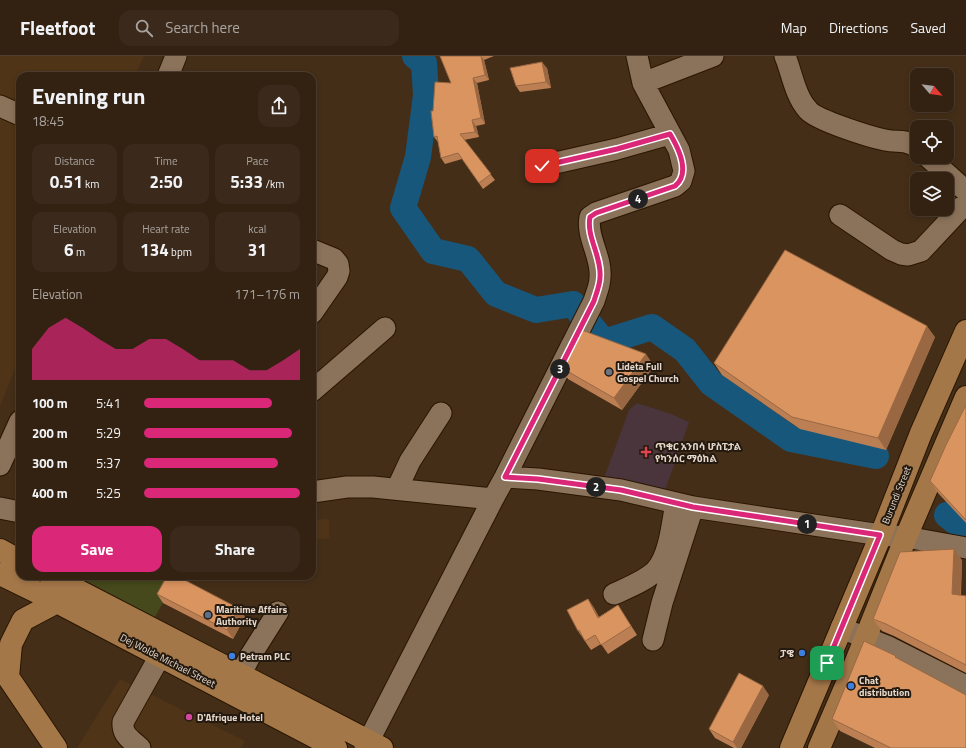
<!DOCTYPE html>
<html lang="en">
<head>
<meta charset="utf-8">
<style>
  :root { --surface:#332212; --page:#3b2a1b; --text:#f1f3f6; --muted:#a9a49f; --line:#4e3f32; --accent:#db2777 }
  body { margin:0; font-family:"Titillium Web","Noto Sans Ethiopic",sans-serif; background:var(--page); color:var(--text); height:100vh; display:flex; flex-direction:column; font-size:15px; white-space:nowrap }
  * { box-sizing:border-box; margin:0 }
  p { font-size:13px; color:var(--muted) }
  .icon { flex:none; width:22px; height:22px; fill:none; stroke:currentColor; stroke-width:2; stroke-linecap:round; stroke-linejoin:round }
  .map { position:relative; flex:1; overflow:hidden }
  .side { position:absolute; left:16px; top:16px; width:300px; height:508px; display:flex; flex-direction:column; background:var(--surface); border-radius:12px; box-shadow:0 2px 6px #0003,0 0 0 1px var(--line) }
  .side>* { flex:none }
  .needle { width:26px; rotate:118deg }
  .fabs { position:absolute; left:910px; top:12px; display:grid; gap:8px }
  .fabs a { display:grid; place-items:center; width:44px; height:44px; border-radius:8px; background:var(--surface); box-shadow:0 2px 6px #0003,0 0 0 1px var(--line); font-size:20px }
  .pin { position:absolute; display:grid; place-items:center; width:34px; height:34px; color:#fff; margin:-17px; border-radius:8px; box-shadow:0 2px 6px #0006 }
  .km { position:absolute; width:20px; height:20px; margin:-10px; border-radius:50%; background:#222; color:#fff; font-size:11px; line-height:20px; text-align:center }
  .round { display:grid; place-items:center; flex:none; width:42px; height:42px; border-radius:12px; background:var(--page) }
  .summary { display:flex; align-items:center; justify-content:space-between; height:68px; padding:0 16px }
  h1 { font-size:22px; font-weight:700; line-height:30px }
  .stats { display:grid; grid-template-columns:repeat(3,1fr); gap:6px; height:68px; padding:4px 16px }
  .stats div { display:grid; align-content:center; border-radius:10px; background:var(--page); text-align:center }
  .stats b { font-size:17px; font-weight:700 }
  .stats small { font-size:11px; font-weight:400 }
  .stats p { font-size:11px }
  .chart { height:112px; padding:8px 16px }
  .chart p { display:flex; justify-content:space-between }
  .chart svg { width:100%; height:72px; margin-top:4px; fill:var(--accent); opacity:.7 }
  .button { display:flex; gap:8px; margin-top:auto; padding:8px 16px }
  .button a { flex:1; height:46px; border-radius:12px; background:var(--accent); color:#fff; font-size:16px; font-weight:700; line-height:46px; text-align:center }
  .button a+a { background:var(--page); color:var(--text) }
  ul { padding:0 16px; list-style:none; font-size:13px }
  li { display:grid; grid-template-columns:64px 48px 1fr; align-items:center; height:30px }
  li i { height:10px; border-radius:5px; background:var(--accent) }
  header { display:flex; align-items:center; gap:24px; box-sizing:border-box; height:56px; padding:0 20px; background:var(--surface); border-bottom:1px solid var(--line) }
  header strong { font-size:19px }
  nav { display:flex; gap:22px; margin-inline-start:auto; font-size:14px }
  .search { width:280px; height:36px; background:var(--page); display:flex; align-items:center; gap:10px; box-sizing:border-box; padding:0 14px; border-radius:12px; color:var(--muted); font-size:15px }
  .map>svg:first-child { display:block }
</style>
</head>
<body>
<header>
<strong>Fleetfoot</strong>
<div class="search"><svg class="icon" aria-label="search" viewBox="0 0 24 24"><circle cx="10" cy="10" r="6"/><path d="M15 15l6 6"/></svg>Search here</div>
<nav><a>Map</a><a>Directions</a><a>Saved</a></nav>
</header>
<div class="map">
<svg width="966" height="692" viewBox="0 0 966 692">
  <rect width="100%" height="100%" fill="#442e18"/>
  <path fill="#4f3417" d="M0,0H144L135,20H20V301L0,350Z
    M329,463V482L312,484V464Z
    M120,623L243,684L244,686L241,692H77Z"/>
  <path fill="#49353b" d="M637,347L671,358L689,366L664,437L603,425L629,354Z"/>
  <path fill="#45491b" d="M60,520H178L152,566Z"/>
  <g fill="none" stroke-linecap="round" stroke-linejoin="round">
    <path stroke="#18577c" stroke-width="26" d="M415,0L424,7L426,39L418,101L403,152L433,195L468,203L496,238L536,254L573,248L604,286L652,271L685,294L711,327L791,383L876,400
      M947,459L961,470L966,486"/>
    <defs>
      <path id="minor" d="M785,0C792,17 795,40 808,54C816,64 870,81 885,84C899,87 902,82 917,91
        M168,20L176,0
        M643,27L713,0
        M0,50L20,59
        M928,101L966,135
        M542,110L617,93L670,78
        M840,159L892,194L901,198L908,199L921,195L966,147
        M312,194L334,203L338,208L339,215L337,221L312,257
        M312,335L385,272
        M0,409L20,365
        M505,421L538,423L621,434L693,451L881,479L906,481L966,492
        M397,433L410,405L441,357
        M312,436L347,431H373L493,443
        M0,452L20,456
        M614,538C627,532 648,524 657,513C670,497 672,467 676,447
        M841,572L889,591L966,630
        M653,584L662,547L693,451
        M232,635L249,602L278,556
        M140,692C131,683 122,680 123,666L160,600
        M365,692L493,443L505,421L594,245C596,238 600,230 600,221C602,201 586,181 590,161L596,157L675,130L681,125L684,115L679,94L643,27L637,0"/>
      <path id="major" d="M0,494L20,505
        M0,518L57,546L336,692
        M50,520L382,692
        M1,608L8,621L56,692
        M8,621L11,588L23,564L57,546L62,536
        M791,692L881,479L921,377L966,275
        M819,692L851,618L906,481L966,341"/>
    </defs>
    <use href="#minor" stroke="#2a1601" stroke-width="23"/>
    <use href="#major" stroke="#2a1601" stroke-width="24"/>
    <use href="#minor" stroke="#8b725a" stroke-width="21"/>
    <use href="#major" stroke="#a47749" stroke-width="22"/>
  </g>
  <path fill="#bb7f53" d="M440,0H494L484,4L489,24L477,27L485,68L476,70L479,81L464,84L495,124L483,133L462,103L445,108L441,102L438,86L434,81L433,55L451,27Z
    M547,12L551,32L520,36L516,30Z
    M935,281L886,394L800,373L722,319L714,307Z
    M654,310L622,354L568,323L560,311Z
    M966,349V467L938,437L930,425Z
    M962,504L961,539L966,540V617L894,580L882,575L873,563Z
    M157,538L238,552L245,561L233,583L163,547Z
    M588,543L594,552L599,561L618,549L637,579L608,598L601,588L591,594L578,575Z
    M896,600L897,602L966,692H875L840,675L832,663Z
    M769,639L741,692H734L715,682L709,673Z"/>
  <path fill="#996843" d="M481,0L484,4L489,24L485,19Z
    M542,6L547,12L551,32L546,26Z
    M473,22L477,27L485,68L481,62Z
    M472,64L476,70L479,81L475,76Z
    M927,270L935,281L886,394L878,382Z
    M646,298L654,310L622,354L614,342Z
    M954,493L962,504L960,549L952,538Z
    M588,543L594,552L604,571L598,562Z
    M238,552L245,561L233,583L227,574Z
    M763,630L769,639L741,692H737L733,686Z"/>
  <path fill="#da9460" stroke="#996843" d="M440,0H481L485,19L473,22L481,62L472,64L475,76L460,78L491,118L479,127L458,97L441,102L437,80L434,81L431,55H433L435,26L451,27Z
    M542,6L546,26L516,30L510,12Z
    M785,194L927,270L878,382L792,361L714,307Z
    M579,273L646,298L614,342L560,311Z
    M966,349V464L930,425L946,389Z
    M954,493L952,538L966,540V609L886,568L873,563L900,496Z
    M167,520H177L238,552L227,574L157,538Z
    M588,543L598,562L618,549L631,570L601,589L595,579L585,585L579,574L578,575L567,554Z
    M864,585L896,600L895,601L966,639V692H891L832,663Z
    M739,617L763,630L733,686L709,673Z"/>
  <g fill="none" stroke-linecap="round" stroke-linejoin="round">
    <defs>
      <path id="route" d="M542,110L617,93L670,78C679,93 691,117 675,130L596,157L590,161C586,181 602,201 600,221C600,229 596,238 594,245L505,421L538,423L621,434L693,451L880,479L827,607"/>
    </defs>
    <use href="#route" stroke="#fff" stroke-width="8"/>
    <use href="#route" stroke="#db2777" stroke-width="5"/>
  </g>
  <circle fill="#6b7280" stroke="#23190f" stroke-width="1.5" cx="609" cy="316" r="4"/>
  <path fill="#e0444e" stroke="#23190f" stroke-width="1.5" d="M644 390h4v4h4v4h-4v4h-4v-4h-4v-4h4z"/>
  <circle fill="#5c6f8a" stroke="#23190f" stroke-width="1.5" cx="208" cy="559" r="4"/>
  <g fill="#3f7fe0" stroke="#23190f" stroke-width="1.5">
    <circle cx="802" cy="597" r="4"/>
    <circle cx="232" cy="600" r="4"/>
    <circle cx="851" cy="630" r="4"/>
  </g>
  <circle fill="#d1479c" stroke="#23190f" stroke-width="1.5" cx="189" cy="661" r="4"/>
  <g text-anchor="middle" stroke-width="4" stroke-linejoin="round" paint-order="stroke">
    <g font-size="10" font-weight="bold" fill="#e6d8cb" stroke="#23190f" text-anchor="start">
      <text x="617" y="314">Lideta Full<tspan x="617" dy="12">Gospel Church</tspan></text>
      <text x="655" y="394">ጥቁር አንበሳ ሆስፒታል<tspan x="655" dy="12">የካንሰር ማዕከል</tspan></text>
      <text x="216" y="557">Maritime Affairs<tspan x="216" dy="12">Authority</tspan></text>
      <text x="794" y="601" text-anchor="end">ፓዌ</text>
      <text x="240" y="604">Petram PLC</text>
      <text x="859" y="628">Chat<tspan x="859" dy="12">distribution</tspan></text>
      <text x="197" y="665">D'Afrique Hotel</text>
    </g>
    <g font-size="10" fill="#e6d8cb" stroke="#23190f">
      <text transform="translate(896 439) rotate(-68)" y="4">Burundi Street</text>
      <text transform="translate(168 604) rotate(27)" y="4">Dej Wolde Michael Street</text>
    </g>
  </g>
</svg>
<div class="fabs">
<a><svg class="needle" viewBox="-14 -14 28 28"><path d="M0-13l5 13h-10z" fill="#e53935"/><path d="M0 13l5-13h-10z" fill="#a9a49f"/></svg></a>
<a><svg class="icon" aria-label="locate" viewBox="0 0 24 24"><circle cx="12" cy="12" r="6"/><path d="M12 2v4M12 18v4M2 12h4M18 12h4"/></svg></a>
<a><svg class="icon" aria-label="layers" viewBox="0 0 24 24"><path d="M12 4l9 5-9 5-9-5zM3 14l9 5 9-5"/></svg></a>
</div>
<div class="pin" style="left:827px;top:607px;background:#1e9e55"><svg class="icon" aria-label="arrive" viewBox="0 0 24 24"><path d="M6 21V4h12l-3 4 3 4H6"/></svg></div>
<div class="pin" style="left:542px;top:110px;background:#d93025"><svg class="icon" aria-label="check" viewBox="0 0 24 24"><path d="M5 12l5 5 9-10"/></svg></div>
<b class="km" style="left:807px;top:468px">1</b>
<b class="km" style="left:596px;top:431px">2</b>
<b class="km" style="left:560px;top:313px">3</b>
<b class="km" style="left:638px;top:143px">4</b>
<section class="side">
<div class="summary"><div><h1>Evening run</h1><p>18:45</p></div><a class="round"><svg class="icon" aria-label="share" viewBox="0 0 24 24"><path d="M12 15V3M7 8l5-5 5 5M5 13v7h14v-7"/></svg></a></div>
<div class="stats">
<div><p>Distance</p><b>0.51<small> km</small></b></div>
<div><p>Time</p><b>2:50</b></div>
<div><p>Pace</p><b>5:33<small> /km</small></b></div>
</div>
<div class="stats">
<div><p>Elevation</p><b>6<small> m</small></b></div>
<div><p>Heart rate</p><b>134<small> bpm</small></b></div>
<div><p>kcal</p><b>31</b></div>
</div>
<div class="chart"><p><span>Elevation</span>171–176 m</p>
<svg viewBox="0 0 160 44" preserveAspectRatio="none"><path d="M0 44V25L10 12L20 6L30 12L40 19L50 25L60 25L70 19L80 19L90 25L100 32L110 32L120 32L130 38L140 38L150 32L160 25V44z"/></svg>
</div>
<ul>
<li><b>100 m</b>5:41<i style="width:82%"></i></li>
<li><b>200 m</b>5:29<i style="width:95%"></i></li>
<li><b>300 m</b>5:37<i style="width:86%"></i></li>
<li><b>400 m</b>5:25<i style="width:100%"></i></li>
</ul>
<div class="button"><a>Save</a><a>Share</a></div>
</section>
</div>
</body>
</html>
